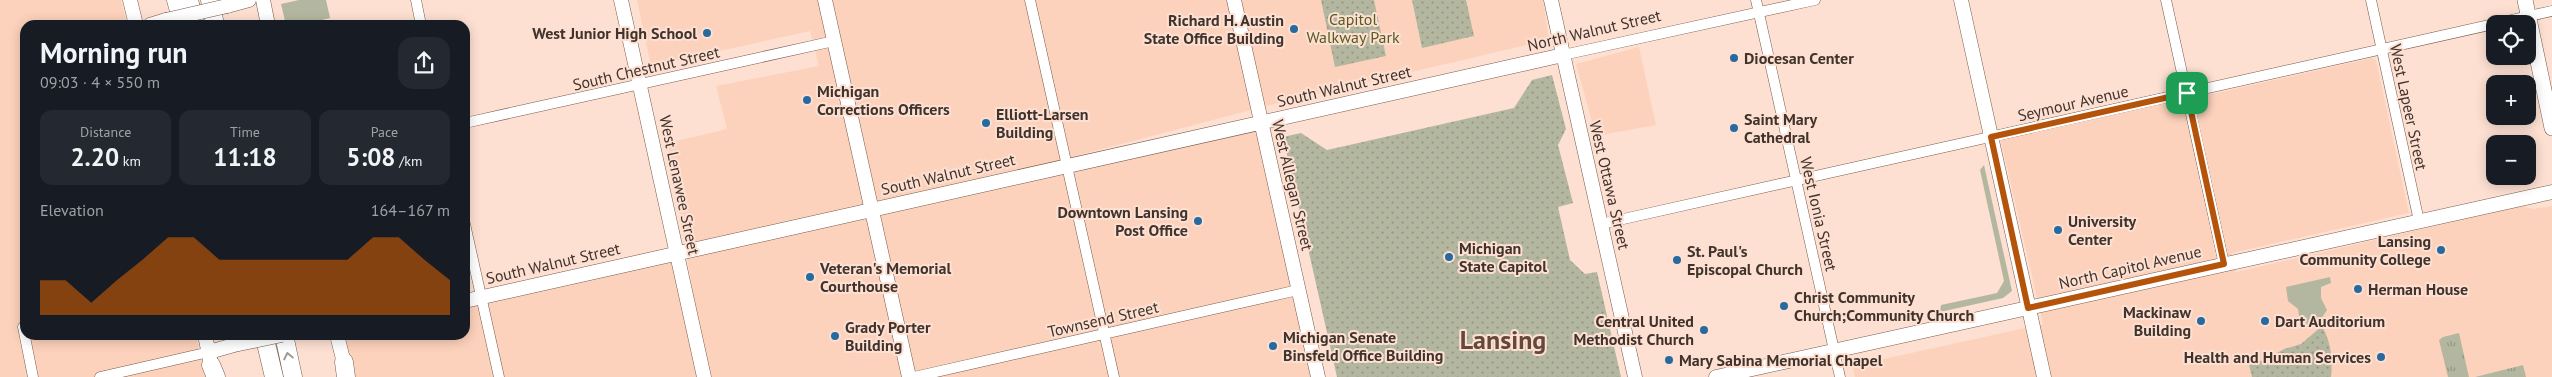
<!DOCTYPE html>
<html lang="en">
<head>
<meta charset="utf-8">
<style>
  :root { --surface:#171b24; --page:#242831; --text:#f1f3f6; --muted:#9ea1a6; --accent:#b45309 }
  body { margin:0; font-family:"PT Sans",sans-serif; background:var(--page); color:var(--text); height:100vh; display:flex; flex-direction:column; font-size:19px; white-space:nowrap }
  * { box-sizing:border-box; margin:0 }
  p { font-size:16px; color:var(--muted) }
  .icon { flex:none; width:28px; height:28px; fill:none; stroke:currentColor; stroke-width:2; stroke-linecap:round; stroke-linejoin:round }
  .map { position:relative; flex:1; overflow:hidden }
  .panel { position:absolute; left:20px; top:20px; width:450px; height:320px; display:flex; flex-direction:column; background:var(--surface); border-radius:15px; box-shadow:0 2px 12px #0003 }
  .panel>* { flex:none }
  .buttons { position:absolute; left:2486px; top:15px; display:grid; gap:10px }
  .buttons a { display:grid; place-items:center; width:50px; height:50px; border-radius:10px; background:var(--surface); box-shadow:0 2px 12px #0003; font-size:25px }
  .pin { position:absolute; display:grid; place-items:center; width:42px; height:42px; color:#fff; margin:-21px; border-radius:10px; box-shadow:0 2px 8px #0006 }
  .round { display:grid; place-items:center; flex:none; width:52px; height:52px; border-radius:15px; background:var(--page) }
  .overview { display:flex; align-items:center; justify-content:space-between; height:85px; padding:0 20px }
  h1 { font-size:28px; font-weight:700; line-height:38px }
  .metrics { display:grid; grid-template-columns:repeat(3,1fr); gap:8px; height:85px; padding:5px 20px }
  .metrics div { display:grid; align-content:center; border-radius:12px; background:var(--page); text-align:center }
  .metrics b { font-size:25px; font-weight:700 }
  .metrics small { font-size:14px; font-weight:400 }
  .metrics p { font-size:14px }
  .chart { height:140px; padding:10px 20px }
  .chart p { display:flex; justify-content:space-between }
  .chart svg { width:100%; height:90px; margin-top:5px; fill:var(--accent); opacity:.7 }
  .map>svg:first-child { display:block }
</style>
</head>
<body>
<div class="map">
<svg width="2552" height="377" viewBox="0 0 2552 377">
  <defs>
    <pattern id="grass-tufts" width="24" height="20" patternUnits="userSpaceOnUse" patternTransform="scale(1.25)"><rect width="24" height="20" fill="#b4b7a0"/><path d="M3 7l-1-3M5 7V3M7 7l1-3M15 17l-1-3M17 17v-4M19 17l1-3" fill="none" stroke="#949583"/></pattern>
    <pattern id="park-dots" width="8" height="8" patternUnits="userSpaceOnUse" patternTransform="scale(1.25)"><rect width="8" height="8" fill="#b4b7a0"/><path d="M2 2h.1M6 6h.1" fill="none" stroke="#949583" stroke-width="1.8" stroke-linecap="round"/></pattern>
  </defs>
  <rect width="100%" height="100%" fill="#fde0d2"/>
  <path fill="#fdd2bc" d="M0,0H121L127,25H25V335H196L205,377H0Z
    M637,0H1543L1549,40L1270,105L890,205L1261,122L1317,377H707L668,143L727,129L716,86L819,66L810,31L651,66Z
    M1639,47L1656,125L1596,136L1576,64Z
    M2372,58L2376,60L2409,213L2232,253L2236,272L2522,206L2533,209L2552,206V377H1855L1852,366L2043,324L2000,137L2193,96L2196,101L2199,97Z
    M677,254L704,377H347L337,335H465V301Z"/>
  <path fill="url(#grass-tufts)" d="M2459,333L2469,377H2448L2439,340L2443,337Z
    M2523,365L2526,377H2475Z"/>
  <path fill="url(#park-dots)" d="M1321,0H1374L1386,56L1335,67Z
    M1412,0H1466L1474,36L1422,48Z
    M1552,75L1566,129L1558,145L1573,203L1558,207L1570,260L1585,274L1597,272L1621,377H1337L1283,137L1301,133L1327,150L1514,108L1532,80Z
    M2322,326C2331,343 2333,358 2331,377H2252L2248,361L2253,363L2267,359L2284,349L2301,344Z"/>
  <path fill="#b4b7a0" d="M299,0H326L330,18L301,25H286L281,4Z
    M1984,165L2012,291L2003,298L1940,312L1941,305L1997,293L2004,281L1980,170Z
    M2330,277L2331,283L2321,287V298L2327,310L2319,322L2321,325L2301,329L2298,309L2288,301L2286,287Z"/>
  <g fill="none" stroke-linecap="round" stroke-linejoin="round">
    <defs>
      <path id="street" d="M416,0L421,25
        M1030,0L1114,377
        M1756,0L1840,377
        M2166,0L2224,264
        M2371,0L2419,221
        M1563,55L1815,0
        M465,123L834,41
        M465,224L499,377
        M1601,224L2552,11
        M23,327L33,377
        M100,377L209,352
        M914,377L1298,290"/>
      <path id="secondary" d="M130,0L136,25
        M263,0L268,25
        M621,0L704,377
        M825,0L909,377
        M1234,0L1318,377
        M1551,0L1635,377
        M1961,0L2044,377
        M227,6L249,0
        M150,25L166,20
        M465,301L1563,55
        M205,335L213,374
        M337,335L346,371
        M209,352L234,345
        M1716,377L2552,192"/>
      <path id="primary" d="M2525,0L2552,128"/>
      <path id="highway" d="M176,0L183,25
        M189,0L195,25
        M210,0L215,25
        M264,335L274,377
        M284,335L293,377
        M344,362L346,377
        M211,365L216,377"/>
    </defs>
    <use href="#street" stroke="#785a4b" stroke-width="11"/>
    <use href="#secondary" stroke="#785a4b" stroke-width="15"/>
    <use href="#primary" stroke="#785a4b" stroke-width="16"/>
    <use href="#highway" stroke="#785a4b" stroke-width="19"/>
    <use href="#street" stroke="#fff" stroke-width="10"/>
    <use href="#secondary" stroke="#fff" stroke-width="14"/>
    <use href="#primary" stroke="#fff" stroke-width="15"/>
    <use href="#highway" stroke="#fff" stroke-width="18"/>
    <defs>
      <path id="secondary-bridge" d="M166,20L227,6
        M234,345L282,335"/>
    </defs>
    <use href="#secondary-bridge" stroke="#785a4b" stroke-width="15" stroke-linecap="butt"/>
    <use href="#secondary-bridge" stroke="#fff" stroke-width="14"/>
  </g>
  <defs><path id="oneway-chevron" d="M-2-3.5L2.5 0L-2 3.5" fill="none" stroke-width="1.6" stroke-linecap="round" stroke-linejoin="round" transform="scale(1.25)"/></defs>
  <use stroke="#a09996" href="#oneway-chevron" transform="translate(288 356) rotate(-102)"/>
  <g fill="none" stroke-linecap="round" stroke-linejoin="round">
    <defs>
      <path id="route" d="M2187,93L2224,264L2028,308L1991,137Z"/>
    </defs>
    <use href="#route" stroke="#fff" stroke-width="10"/>
    <use href="#route" stroke="#b45309" stroke-width="6"/>
  </g>
  <g fill="#266a9f" stroke="#fde0d2" stroke-width="2">
    <circle cx="1294" cy="29" r="5"/>
    <circle cx="707" cy="33" r="5"/>
    <circle cx="1734" cy="58" r="5"/>
    <circle cx="807" cy="100" r="5"/>
    <circle cx="986" cy="123" r="5"/>
    <circle cx="1734" cy="128" r="5"/>
    <circle cx="1198" cy="221" r="5"/>
    <circle cx="2058" cy="230" r="5"/>
    <circle cx="2441" cy="250" r="5"/>
    <circle cx="1449" cy="257" r="5"/>
    <circle cx="1677" cy="260" r="5"/>
    <circle cx="810" cy="277" r="5"/>
    <circle cx="2358" cy="289" r="5"/>
    <circle cx="1784" cy="306" r="5"/>
    <circle cx="2201" cy="321" r="5"/>
    <circle cx="2265" cy="321" r="5"/>
    <circle cx="1704" cy="330" r="5"/>
    <circle cx="835" cy="336" r="5"/>
    <circle cx="1273" cy="346" r="5"/>
    <circle cx="2381" cy="357" r="5"/>
    <circle cx="1669" cy="360" r="5"/>
  </g>
  <g text-anchor="middle" stroke-width="4" stroke-linejoin="round" paint-order="stroke">
    <g font-size="16" fill="#565b1f" stroke="#fde0d2">
      <text x="1353" y="25">Capitol<tspan x="1353" dy="18">Walkway Park</tspan></text>
    </g>
    <g font-size="16" font-weight="bold" fill="#40332c" stroke="#fde0d2" text-anchor="start">
      <text x="1284" y="26" text-anchor="end">Richard H. Austin<tspan x="1284" dy="18">State Office Building</tspan></text>
      <text x="697" y="39" text-anchor="end">West Junior High School</text>
      <text x="1744" y="64">Diocesan Center</text>
      <text x="817" y="97">Michigan<tspan x="817" dy="18">Corrections Officers</tspan></text>
      <text x="996" y="120">Elliott-Larsen<tspan x="996" dy="18">Building</tspan></text>
      <text x="1744" y="125">Saint Mary<tspan x="1744" dy="18">Cathedral</tspan></text>
      <text x="1188" y="218" text-anchor="end">Downtown Lansing<tspan x="1188" dy="18">Post Office</tspan></text>
      <text x="2068" y="227">University<tspan x="2068" dy="18">Center</tspan></text>
      <text x="2431" y="247" text-anchor="end">Lansing<tspan x="2431" dy="18">Community College</tspan></text>
      <text x="1459" y="254">Michigan<tspan x="1459" dy="18">State Capitol</tspan></text>
      <text x="1687" y="257">St. Paul's<tspan x="1687" dy="18">Episcopal Church</tspan></text>
      <text x="820" y="274">Veteran's Memorial<tspan x="820" dy="18">Courthouse</tspan></text>
      <text x="2368" y="295">Herman House</text>
      <text x="1794" y="303">Christ Community<tspan x="1794" dy="18">Church;Community Church</tspan></text>
      <text x="2191" y="318" text-anchor="end">Mackinaw<tspan x="2191" dy="18">Building</tspan></text>
      <text x="1694" y="327" text-anchor="end">Central United<tspan x="1694" dy="18">Methodist Church</tspan></text>
      <text x="2275" y="327">Dart Auditorium</text>
      <text x="845" y="333">Grady Porter<tspan x="845" dy="18">Building</tspan></text>
      <text x="1283" y="343">Michigan Senate<tspan x="1283" dy="18">Binsfeld Office Building</tspan></text>
      <text x="2371" y="363" text-anchor="end">Health and Human Services</text>
      <text x="1679" y="366">Mary Sabina Memorial Chapel</text>
    </g>
    <g font-size="16" fill="#40332c" stroke="#fde0d2">
      <text transform="translate(1594 30) rotate(-13)" y="6">North Walnut Street</text>
      <text transform="translate(646 68) rotate(-13)" y="6">South Chestnut Street</text>
      <text transform="translate(1344 86) rotate(-13)" y="6">South Walnut Street</text>
      <text transform="translate(2073 103) rotate(-13)" y="6">Seymour Avenue</text>
      <text transform="translate(2409 107) rotate(78)" y="6">West Lapeer Street</text>
      <text transform="translate(948 174) rotate(-13)" y="6">South Walnut Street</text>
      <text transform="translate(680 185) rotate(78)" y="6">West Lenawee Street</text>
      <text transform="translate(1293 185) rotate(77)" y="6">West Allegan Street</text>
      <text transform="translate(1610 185) rotate(77)" y="6">West Ottawa Street</text>
      <text transform="translate(1819 214) rotate(77)" y="6">West Ionia Street</text>
      <text transform="translate(553 263) rotate(-13)" y="6">South Walnut Street</text>
      <text transform="translate(2130 267) rotate(-13)" y="6">North Capitol Avenue</text>
      <text transform="translate(1103 319) rotate(-13)" y="6">Townsend Street</text>
    </g>
    <g font-size="26" font-weight="bold" fill="#654839" stroke="#fde0d2">
      <text x="1503" y="349">Lansing</text>
    </g>
  </g>
</svg>
<div class="buttons">
<a><svg class="icon" aria-label="locate" viewBox="0 0 24 24"><circle cx="12" cy="12" r="6"/><path d="M12 2v4M12 18v4M2 12h4M18 12h4"/></svg></a>
<a>+</a>
<a>−</a>
</div>
<div class="pin" style="left:2187px;top:93px;background:#1e9e55"><svg class="icon" aria-label="arrive" viewBox="0 0 24 24"><path d="M6 21V4h12l-3 4 3 4H6"/></svg></div>
<section class="panel">
<div class="overview"><div><h1>Morning run</h1><p>09:03 · 4 × 550 m</p></div><a class="round"><svg class="icon" aria-label="share" viewBox="0 0 24 24"><path d="M12 15V3M7 8l5-5 5 5M5 13v7h14v-7"/></svg></a></div>
<div class="metrics">
<div><p>Distance</p><b>2.20<small> km</small></b></div>
<div><p>Time</p><b>11:18</b></div>
<div><p>Pace</p><b>5:08<small> /km</small></b></div>
</div>
<div class="chart"><p><span>Elevation</span>164–167 m</p>
<svg viewBox="0 0 160 44" preserveAspectRatio="none"><path d="M0 44V27L10 27L20 38L30 27L40 17L50 6L60 6L70 17L80 17L90 17L100 17L110 17L120 17L130 6L140 6L150 17L160 27V44z"/></svg>
</div>
</section>
</div>
</body>
</html>
